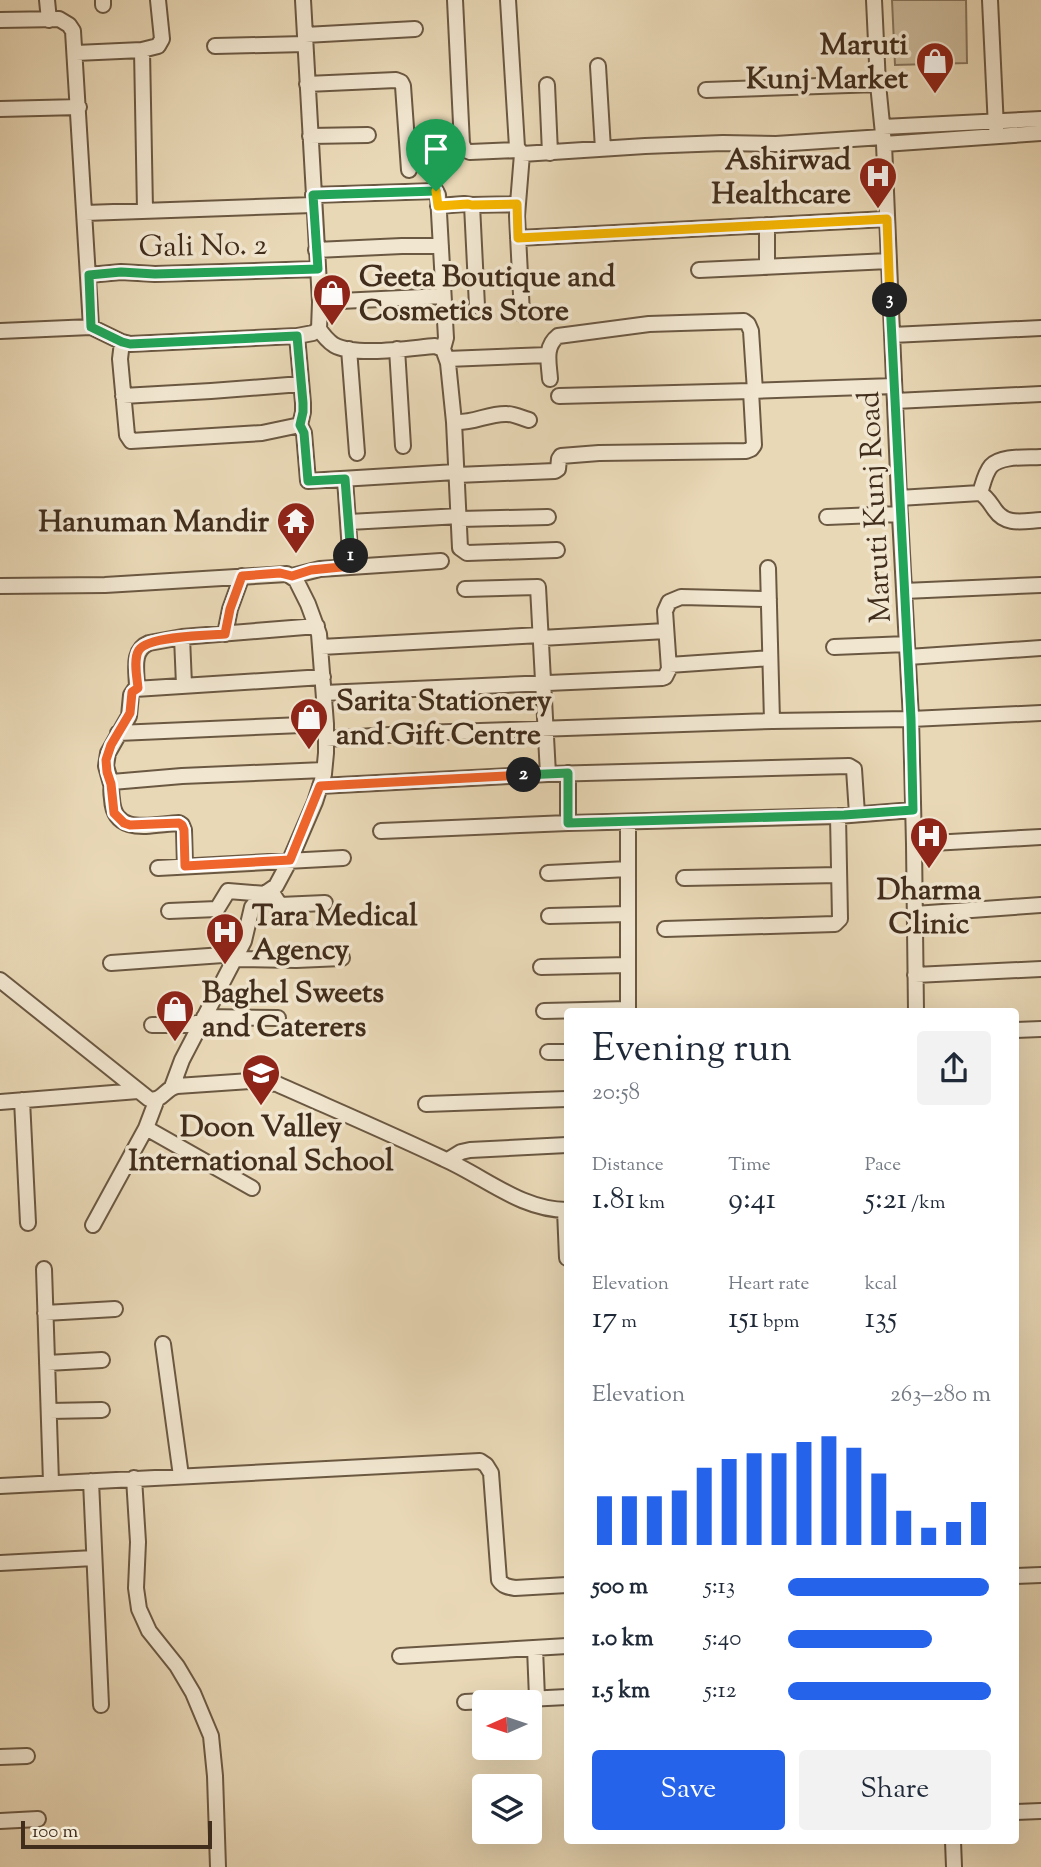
<!DOCTYPE html>
<html lang="en">
<head>
<meta charset="utf-8">
<style>
  :root { --surface:#fff; --page:#f2f2f3; --text:#1f2937; --muted:#747a83; --accent:#2563eb }
  body { margin:0; font-family:"Sorts Mill Goudy",serif; background:var(--page); color:var(--text); height:100vh; display:flex; flex-direction:column; font-size:26px; white-space:nowrap }
  * { box-sizing:border-box; margin:0 }
  p { font-size:23px; color:var(--muted) }
  .icon { flex:none; width:38px; height:38px; fill:none; stroke:currentColor; stroke-width:2; stroke-linecap:round; stroke-linejoin:round }
  .map { position:relative; flex:1; overflow:hidden }
  .panel { position:absolute; left:564px; top:1008px; width:455px; height:836px; display:flex; flex-direction:column; background:var(--surface); border-radius:7px; box-shadow:0 7px 28px #0002 }
  .panel>* { flex:none }
  .needle { width:46px; rotate:267deg }
  .tools { position:absolute; left:472px; top:1690px; display:grid; gap:14px }
  .tools a { display:grid; place-items:center; width:70px; height:70px; border-radius:7px; background:var(--surface); box-shadow:0 7px 28px #0002; font-size:35px }
  .scale { position:absolute; left:21px; bottom:18px; width:191px; box-sizing:border-box; padding-left:7px; border:4px solid #412d1c; border-top:0; font-size:19px; line-height:24px; white-space:nowrap; color:#412d1c; -webkit-text-stroke:5px #f1e6d0; paint-order:stroke }
  .pin { position:absolute; display:grid; place-items:center; width:60px; height:60px; color:#fff; margin:-72px -30px; border-radius:50% 50% 50% 0; rotate:-45deg; box-shadow:0 0 7px #0007 }
  .pin .icon { rotate:45deg }
  .km { position:absolute; width:35px; height:35px; margin:-18px; border-radius:50%; background:#222; color:#fff; font-size:19px; line-height:35px; text-align:center }
  .round { display:grid; place-items:center; flex:none; width:74px; height:74px; border-radius:7px; background:var(--page) }
  .head { display:flex; align-items:center; justify-content:space-between; height:119px; padding:0 28px }
  h1 { font-size:38px; font-weight:600; line-height:52px }
  .figures { display:grid; grid-template-columns:repeat(3,1fr); gap:10px; height:119px; padding:7px 28px }
  .figures div { display:grid; align-content:center }
  .figures b { font-size:30px; font-weight:600 }
  .figures small { font-size:19px; font-weight:400 }
  .figures p { font-size:19px }
  .chart { height:196px; padding:14px 28px }
  .chart p { display:flex; justify-content:space-between }
  .chart svg { width:100%; height:126px; margin-top:7px; stroke:var(--accent); stroke-width:6 }
  .primary-button { display:flex; gap:14px; margin-top:auto; padding:14px 28px }
  .primary-button a { flex:1; height:80px; border-radius:7px; background:var(--accent); color:#fff; font-size:28px; font-weight:600; line-height:80px; text-align:center }
  .primary-button a+a { background:var(--page); color:var(--text) }
  ul { padding:0 28px; list-style:none; font-size:23px }
  li { display:grid; grid-template-columns:112px 84px 1fr; align-items:center; height:52px }
  li i { height:18px; border-radius:9px; background:var(--accent) }
  .map>svg:first-child { display:block }
</style>
</head>
<body>
<div class="map">
<svg width="1041" height="1867" viewBox="0 0 1041 1867">
  <rect width="100%" height="100%" fill="#e9d8b6"/>
  <filter id="stains"><feTurbulence type="fractalNoise" baseFrequency=".00286" numOctaves="4"/><feColorMatrix values="0 0 0 0 .2 0 0 0 0 .09 0 0 0 0 .02 0 0 0 .5 -.17"/></filter>
  <radialGradient id="worn" r=".72"><stop offset=".6" stop-color="#630" stop-opacity="0"/><stop offset="1" stop-color="#630" stop-opacity=".3"/></radialGradient>
  <path fill="#ccbb9c" stroke="#86745c" stroke-width="2" d="M892,0H966L967,63L895,65Z"/>
  <g fill="none" stroke-linecap="round" stroke-linejoin="round">
    <defs>
      <path id="minor" d="M47,0L49,20
        M103,0V5
        M455,0L462,144L465,150L470,152L518,150
        M508,0L517,147L522,154L645,146L723,143L776,144L883,137
        M874,0L878,84L884,144L899,498L911,719L914,844L916,1012
        M990,0L996,128
        M0,20L59,19L69,25L73,31L91,327
        M305,35L415,29
        M215,46L305,44
        M142,50L145,210
        M76,53L142,50L158,46L162,39L158,0
        M598,66L603,149
        M307,84L396,80L401,82L403,86L409,170
        M547,85L550,153
        M706,90L878,84
        M0,109L79,107
        M883,127L1041,119
        M310,136L368,135
        M884,144L1041,133
        M522,154L517,216L522,314
        M313,195L436,191L438,195L446,338L443,349
        M438,206L464,204L472,205
        M85,213L313,205
        M767,225V267
        M518,238L887,219
        M316,250L402,246H441
        M699,270L889,261
        M89,275L121,272L155,274L318,269
        M320,302L443,296
        M477,306L472,205L517,204
        M319,329C323,335 328,341 334,345C356,357 410,348 435,346L443,349L448,363L454,422L460,548L467,553L557,550
        M0,331L91,327L122,342L130,344L297,336L313,333L319,329L320,302L303,0
        M892,335L1041,328
        M297,336L303,403V412L300,425L304,433L308,481L456,472
        M122,342L120,359L127,435L131,441L262,433L300,425
        M349,349L357,453
        M397,349L403,446
        M447,359L548,355
        M550,379C549,363 544,347 558,336L649,324L744,321L748,324L751,331L755,391
        M123,396L211,391L301,384
        M559,396L751,391L894,386
        M895,401L1041,394
        M454,422C472,424 489,413 507,414C514,414 522,418 529,420
        M457,475L555,471L558,469L559,459L561,456L599,453L746,451L751,449L754,445L751,391
        M345,479L351,566
        M980,493C983,484 985,473 991,466C1002,455 1027,458 1041,457
        M899,498L980,493C987,497 990,503 995,510C1006,526 1023,521 1041,520
        M827,517L900,514
        M460,519L548,517
        M349,522L460,516
        M768,568L772,721
        M292,576L320,569L441,561
        M0,586L105,585L287,574L296,580L308,604L319,634L326,724V753L324,774L315,802L290,860L276,886L260,897L252,907L244,941L182,1060L172,1087
        M465,589L538,587L548,774
        M904,591L1041,585
        M225,634L230,609L242,576
        M182,637L184,685
        M541,638L666,631
        M321,647L541,635
        M834,647L907,644
        M908,657L1041,648
        M669,665L770,658
        M137,688C137,672 131,650 149,643L182,637L317,626
        M324,693L662,678L665,677L669,669L665,611L669,602L681,597L769,599
        M118,733L326,724
        M326,739L421,733L772,721L911,719L1041,713
        M568,773V823
        M111,784L106,766L108,753L129,716L131,695L135,689L323,677
        M320,786L548,774L849,766L854,769L857,814
        M628,822V1012
        M381,831L568,823L838,816L913,810
        M914,844L1041,837
        M185,866L184,830L182,825L179,823C153,824 114,837 112,799C111,793 111,788 112,782L182,776L324,770
        M158,868L343,858
        M548,873L628,869
        M684,878L839,875
        M271,891L280,905L325,903
        M169,911L217,909L228,891L266,894
        M915,914L1041,905
        M549,916L628,914
        M665,929L835,924L840,919L838,816
        M111,963L223,955L234,959L296,960L342,958
        M541,967L628,965
        M915,975L1041,969
        M0,980L149,1099C163,1102 165,1088 177,1086L250,1081L277,1084C333,1109 389,1133 444,1159C485,1177 521,1210 567,1210
        M544,1011L628,1009
        M204,1017L278,1018
        M152,1025H186L202,1022
        M1015,1030L1041,1029
        M548,1052H567
        M22,1100L28,1223
        M0,1102L138,1091
        M426,1104L567,1099
        M146,1128L252,1188
        M448,1160L461,1152L470,1150L567,1145
        M565,1210L567,1258
        M93,1225L146,1128L157,1099
        M44,1269L51,1482
        M45,1313L115,1309
        M163,1344L181,1476
        M47,1363L102,1360
        M49,1411L102,1410
        M134,1478L138,1542L136,1588L139,1609L149,1631L177,1666L193,1693L211,1736L215,1776L218,1867
        M91,1481L101,1705
        M0,1486L480,1461L486,1465L491,1473L499,1580C503,1586 508,1587 515,1588L567,1585
        M0,1563L94,1558
        M1015,1576L1041,1575
        M535,1648L537,1698
        M400,1656L567,1646
        M465,1702L567,1697
        M0,1757L27,1756
        M1015,1812L1041,1811
        M0,1821L38,1819
        M953,1841L954,1867"/>
    </defs>
    <use href="#minor" stroke="#6b5842" stroke-width="18"/>
    <use href="#minor" stroke="#f1e6d0" stroke-width="14"/>
  </g>
  <g fill="none" stroke-linecap="round" stroke-linejoin="round">
    <defs>
      <path id="split-1" d="M351,556L345,479L308,481L304,433L300,425L303,412V403L297,336L130,344L122,342L91,327L89,275L121,272L155,274L318,269L313,195L436,191"/>
      <path id="split-2" d="M351,556V566L311,570L292,576L280,573L242,576L230,609L225,634C209,635 148,636 139,650C133,659 137,677 138,688L132,692L130,713L111,745L106,760L107,772L111,784L114,813L124,823L130,825L179,823L182,825L184,830L185,866L290,860L320,786L524,775"/>
      <path id="split-3" d="M524,775L568,773V823L844,815L913,810L911,719L890,300"/>
      <path id="split-4" d="M436,191L438,206L468,204L472,205L517,204L518,238L887,219L890,300"/>
    </defs>
    <use href="#split-1" stroke="#fff" stroke-width="14"/>
    <use href="#split-2" stroke="#fff" stroke-width="14"/>
    <use href="#split-3" stroke="#fff" stroke-width="14"/>
    <use href="#split-4" stroke="#fff" stroke-width="14"/>
    <use href="#split-1" stroke="#22a559" stroke-width="9"/>
    <use href="#split-2" stroke="#f0652b" stroke-width="9"/>
    <use href="#split-3" stroke="#22a559" stroke-width="9"/>
    <use href="#split-4" stroke="#f5b400" stroke-width="9"/>
  </g>
  <defs>
    <symbol id="shop-pin" viewBox="-11 -11 22 30"><path d="M0 17L-7.5 6A9.5 9.5 0 1 1 7.5 6Z" fill="#8f2418" stroke="#f1e6d0"/><path d="M-5-2.5h2.3a2.7 3.5 0 0 1 5.4 0H5L5.5 6h-11ZM-1.5-2.5h3a1.5 2.3 0 0 0-3 0Z" fill="#fff"/></symbol>
    <symbol id="hospital-pin" viewBox="-11 -11 22 30"><path d="M0 17L-7.5 6A9.5 9.5 0 1 1 7.5 6Z" fill="#8f2418" stroke="#f1e6d0"/><path d="M-5-5h3v3.5h4V-5h3V5h-3V1.5h-4V5h-3Z" fill="#fff"/></symbol>
    <symbol id="temple-pin" viewBox="-11 -11 22 30"><path d="M0 17L-7.5 6A9.5 9.5 0 1 1 7.5 6Z" fill="#8f2418" stroke="#f1e6d0"/><path d="M0-6L5-2H3V0L6.5 2.5H4V6H1.5V3h-3V6H-4V2.5H-6.5L-3 0V-2H-5Z" fill="#fff"/></symbol>
    <symbol id="school-pin" viewBox="-11 -11 22 30"><path d="M0 17L-7.5 6A9.5 9.5 0 1 1 7.5 6Z" fill="#8f2418" stroke="#f1e6d0"/><path d="M0-5L7-2L0 1L-7-2ZM-4 1L0 2.5L4 1V4Q0 6-4 4Z" fill="#fff"/></symbol>
  </defs>
  <g fill-rule="evenodd">
    <use href="#shop-pin" x="913" y="39" width="44" height="60"/>
    <use href="#hospital-pin" x="856" y="154" width="44" height="60"/>
    <use href="#shop-pin" x="310" y="271" width="44" height="60"/>
    <use href="#temple-pin" x="274" y="499" width="44" height="60"/>
    <use href="#shop-pin" x="287" y="695" width="44" height="60"/>
    <use href="#hospital-pin" x="907" y="814" width="44" height="60"/>
    <use href="#hospital-pin" x="203" y="910" width="44" height="60"/>
    <use href="#shop-pin" x="153" y="987" width="44" height="60"/>
    <use href="#school-pin" x="239" y="1051" width="44" height="60"/>
  </g>
  <g text-anchor="middle" stroke-width="7" stroke-linejoin="round" paint-order="stroke">
    <g font-size="30" font-weight="bold" fill="#412d1c" stroke="#f1e6d0" text-anchor="start">
      <text x="908" y="54" text-anchor="end">Maruti<tspan x="908" dy="34">Kunj Market</tspan></text>
      <text x="851" y="169" text-anchor="end">Ashirwad<tspan x="851" dy="34">Healthcare</tspan></text>
      <text x="359" y="286">Geeta Boutique and<tspan x="359" dy="34">Cosmetics Store</tspan></text>
      <text x="269" y="531" text-anchor="end">Hanuman Mandir</text>
      <text x="336" y="710">Sarita Stationery<tspan x="336" dy="34">and Gift Centre</tspan></text>
      <text x="929" y="899" text-anchor="middle">Dharma<tspan x="929" dy="34">Clinic</tspan></text>
      <text x="252" y="925">Tara Medical<tspan x="252" dy="34">Agency</tspan></text>
      <text x="202" y="1002">Baghel Sweets<tspan x="202" dy="34">and Caterers</tspan></text>
      <text x="261" y="1136" text-anchor="middle">Doon Valley<tspan x="261" dy="34">International School</tspan></text>
    </g>
    <g font-size="30" fill="#412d1c" stroke="#f1e6d0">
      <text transform="translate(203 245) rotate(-1)" y="10">Gali No. 2</text>
      <text transform="translate(874 507) rotate(-93)" y="10">Maruti Kunj Road</text>
    </g>
  </g>
  <rect width="100%" height="100%" filter="url(#stains)"/>
  <rect width="100%" height="100%" fill="url(#worn)"/>
</svg>
<div class="tools">
<a><svg class="needle" viewBox="-14 -14 28 28"><path d="M0-13l5 13h-10z" fill="#e53935"/><path d="M0 13l5-13h-10z" fill="#747a83"/></svg></a>
<a><svg class="icon" aria-label="layers" viewBox="0 0 24 24"><path d="M12 4l9 5-9 5-9-5zM3 14l9 5 9-5"/></svg></a>
</div>
<div class="scale">100 m</div>
<div class="pin" style="left:436px;top:191px;background:#1e9e55"><svg class="icon" aria-label="arrive" viewBox="0 0 24 24"><path d="M6 21V4h12l-3 4 3 4H6"/></svg></div>
<b class="km" style="left:351px;top:556px">1</b>
<b class="km" style="left:524px;top:775px">2</b>
<b class="km" style="left:890px;top:300px">3</b>
<section class="panel">
<div class="head"><div><h1>Evening run</h1><p>20:58</p></div><a class="round"><svg class="icon" aria-label="share" viewBox="0 0 24 24"><path d="M12 15V3M7 8l5-5 5 5M5 13v7h14v-7"/></svg></a></div>
<div class="figures">
<div><p>Distance</p><b>1.81<small> km</small></b></div>
<div><p>Time</p><b>9:41</b></div>
<div><p>Pace</p><b>5:21<small> /km</small></b></div>
</div>
<div class="figures">
<div><p>Elevation</p><b>17<small> m</small></b></div>
<div><p>Heart rate</p><b>151<small> bpm</small></b></div>
<div><p>kcal</p><b>135</b></div>
</div>
<div class="chart"><p><span>Elevation</span>263–280 m</p>
<svg viewBox="0 0 160 44" preserveAspectRatio="none"><path d="M5 44V27M15 44V27M25 44V27M35 44V25M45 44V17M55 44V14M65 44V12M75 44V12M85 44V8M95 44V6M105 44V10M115 44V19M125 44V32M135 44V38M145 44V36M155 44V29"/></svg>
</div>
<ul>
<li><b>500 m</b>5:13<i style="width:99%"></i></li>
<li><b>1.0 km</b>5:40<i style="width:71%"></i></li>
<li><b>1.5 km</b>5:12<i style="width:100%"></i></li>
</ul>
<div class="primary-button"><a>Save</a><a>Share</a></div>
</section>
</div>
</body>
</html>
